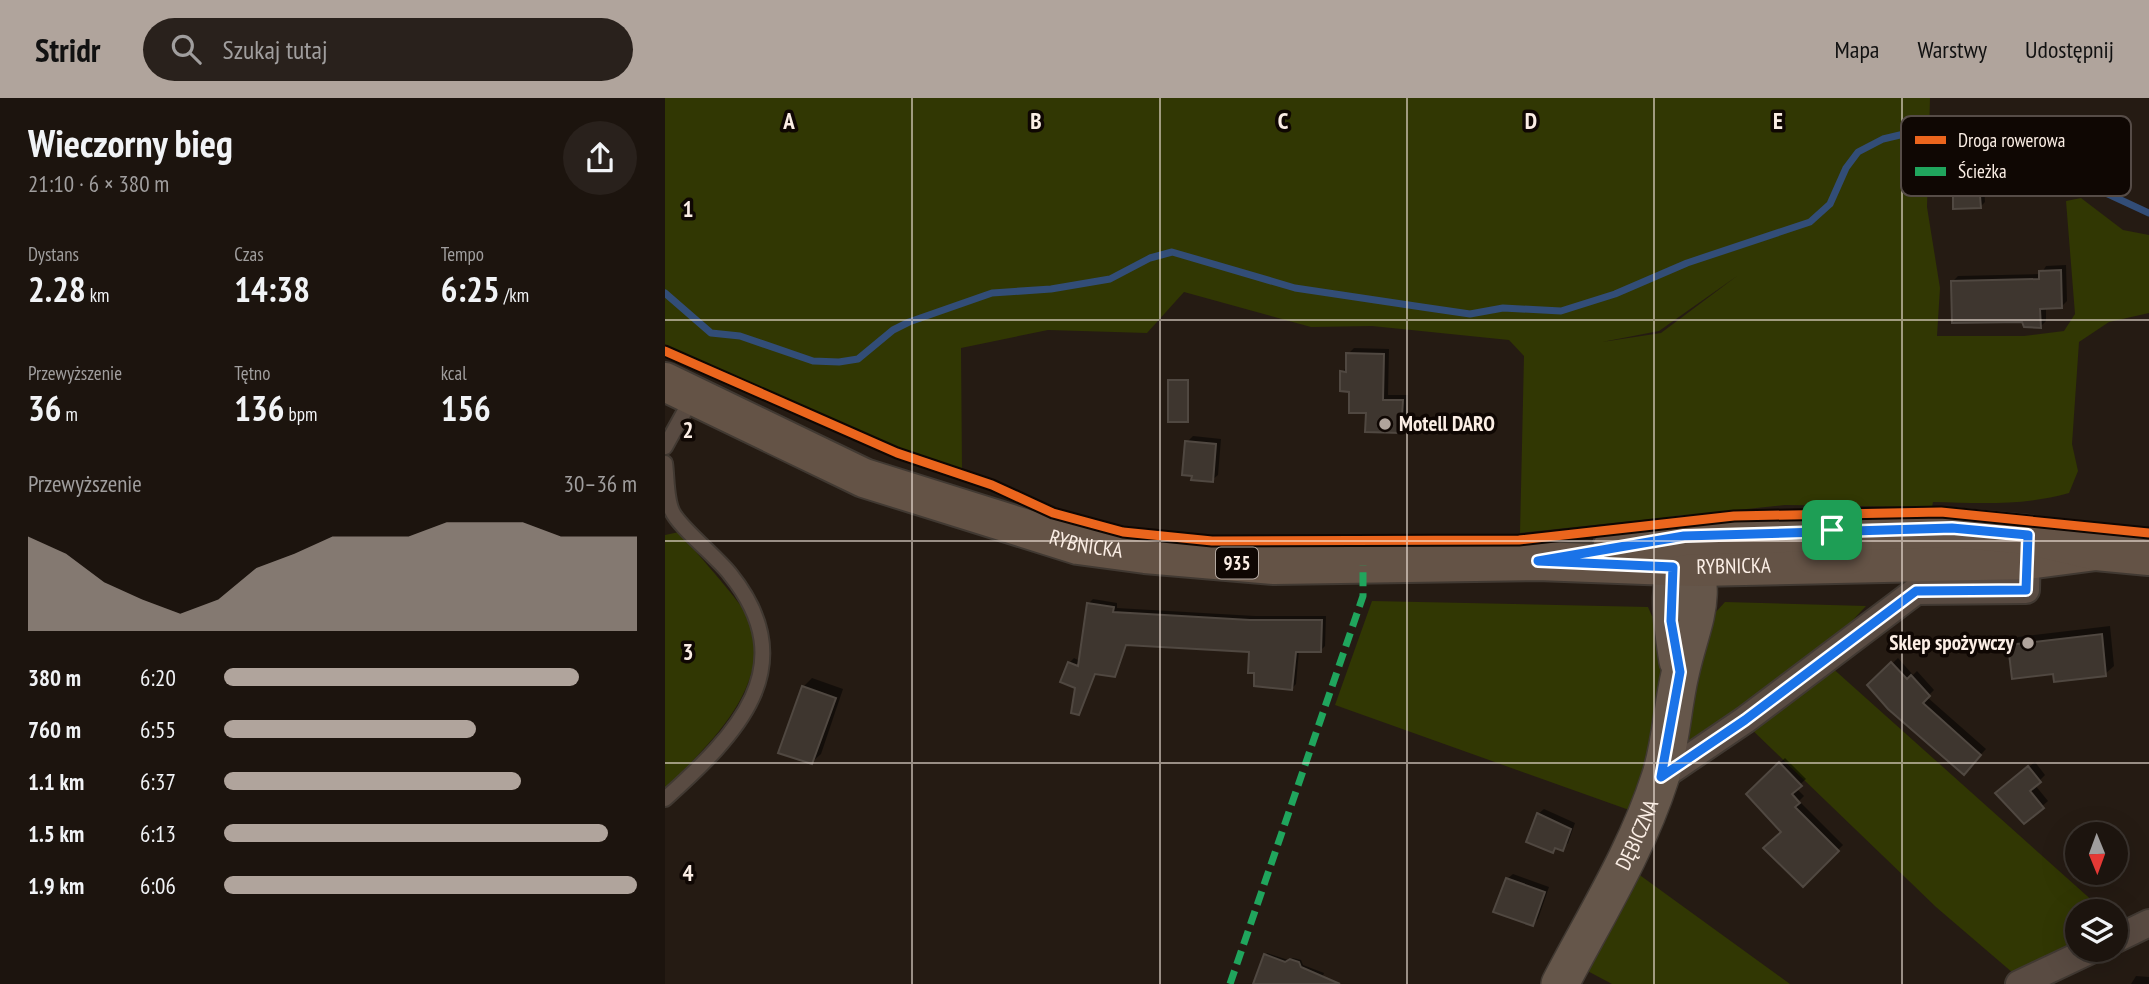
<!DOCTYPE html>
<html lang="pl">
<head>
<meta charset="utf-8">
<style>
  :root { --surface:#1c140e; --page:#29211c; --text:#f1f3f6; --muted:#a09e9e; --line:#3a332e; --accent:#b0a49c }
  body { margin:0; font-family:"PT Sans Narrow",sans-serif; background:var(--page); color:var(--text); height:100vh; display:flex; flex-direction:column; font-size:26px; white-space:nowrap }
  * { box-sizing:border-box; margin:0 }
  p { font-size:23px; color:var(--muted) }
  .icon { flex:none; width:38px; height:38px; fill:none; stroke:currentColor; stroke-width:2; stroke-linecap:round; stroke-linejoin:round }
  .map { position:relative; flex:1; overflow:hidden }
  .details { display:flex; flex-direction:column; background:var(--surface); width:665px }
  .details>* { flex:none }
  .needle { width:46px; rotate:179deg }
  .buttons { position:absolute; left:1400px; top:724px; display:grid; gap:14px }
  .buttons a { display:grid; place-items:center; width:63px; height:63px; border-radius:50%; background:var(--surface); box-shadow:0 7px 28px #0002,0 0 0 2px var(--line); font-size:35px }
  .pin { position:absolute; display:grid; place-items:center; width:60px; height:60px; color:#fff; margin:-30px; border-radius:14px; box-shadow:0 4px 10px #0006 }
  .round { display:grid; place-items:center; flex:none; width:74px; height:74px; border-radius:37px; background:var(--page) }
  .head { display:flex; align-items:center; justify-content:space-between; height:119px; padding:0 28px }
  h1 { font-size:38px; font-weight:800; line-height:52px }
  .metrics { display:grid; grid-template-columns:repeat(3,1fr); gap:10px; height:119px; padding:7px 28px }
  .metrics div { display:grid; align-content:center }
  .metrics b { font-size:35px; font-weight:800 }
  .metrics small { font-size:19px; font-weight:400 }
  .metrics p { font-size:19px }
  .chart { height:196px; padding:14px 28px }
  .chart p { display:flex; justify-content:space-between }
  .chart svg { width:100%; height:126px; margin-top:7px; fill:var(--accent); opacity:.7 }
  ul { padding:0 28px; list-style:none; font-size:23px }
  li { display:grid; grid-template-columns:112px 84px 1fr; align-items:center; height:52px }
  li i { height:18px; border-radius:9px; background:var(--accent) }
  header { display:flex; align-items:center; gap:42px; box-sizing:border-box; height:98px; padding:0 35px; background:var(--accent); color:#111 }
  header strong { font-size:33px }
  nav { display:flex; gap:38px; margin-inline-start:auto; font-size:24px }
  .search { width:490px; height:63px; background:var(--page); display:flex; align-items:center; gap:18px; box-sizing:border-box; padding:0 24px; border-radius:38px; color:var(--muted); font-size:26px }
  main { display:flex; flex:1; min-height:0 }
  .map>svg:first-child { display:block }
</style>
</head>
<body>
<header>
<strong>Stridr</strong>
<div class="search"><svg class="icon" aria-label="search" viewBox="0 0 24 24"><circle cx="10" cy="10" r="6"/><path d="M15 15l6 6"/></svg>Szukaj tutaj</div>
<nav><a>Mapa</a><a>Warstwy</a><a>Udostępnij</a></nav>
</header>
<main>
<section class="details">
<div class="head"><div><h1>Wieczorny bieg</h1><p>21:10 · 6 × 380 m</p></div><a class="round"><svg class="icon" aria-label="share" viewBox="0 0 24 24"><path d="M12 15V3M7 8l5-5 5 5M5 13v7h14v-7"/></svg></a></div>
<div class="metrics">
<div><p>Dystans</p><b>2.28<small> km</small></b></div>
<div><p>Czas</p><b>14:38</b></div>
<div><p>Tempo</p><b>6:25<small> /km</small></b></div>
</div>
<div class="metrics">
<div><p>Przewyższenie</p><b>36<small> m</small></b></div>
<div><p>Tętno</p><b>136<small> bpm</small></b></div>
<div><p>kcal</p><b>156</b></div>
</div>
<div class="chart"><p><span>Przewyższenie</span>30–36 m</p>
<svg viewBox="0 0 160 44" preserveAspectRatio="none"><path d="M0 44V11L10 17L20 27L30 33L40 38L50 33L60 22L70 17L80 11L90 11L100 11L110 6L120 6L130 6L140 11L150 11L160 11V44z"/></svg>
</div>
<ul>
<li><b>380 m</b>6:20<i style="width:86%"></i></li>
<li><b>760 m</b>6:55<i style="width:61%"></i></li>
<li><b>1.1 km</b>6:37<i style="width:72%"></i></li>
<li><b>1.5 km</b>6:13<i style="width:93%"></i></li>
<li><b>1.9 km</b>6:06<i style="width:100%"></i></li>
</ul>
</section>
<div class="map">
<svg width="1484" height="886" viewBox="0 0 1484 886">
  <rect width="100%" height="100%" fill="#251b13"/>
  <path fill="#313703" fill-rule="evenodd" d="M0,0H1265L1262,109L1275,190L1272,238H1359L1399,233L1410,216L1401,103L1416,100L1458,132L1484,137V215L1444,224L1414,244L1407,346L1413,373L1404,395C1358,408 1315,405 1268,404L1267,409L1120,407L855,435L859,258L844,242L707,228L646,229L519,194L482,235L383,232L296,250L297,372L237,351L0,250ZM1072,178L996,235L937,244L994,233Z
    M14,434C28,451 79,507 85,522C108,590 42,648 0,691V437Z
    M707,503L983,509L987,518L997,520L998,616L967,713L670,607Z
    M1060,504L1201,508L1157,555L1023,649L1017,616L1049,516Z
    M1164,567L1440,814H1412V845L1348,875L1271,809L1081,626Z
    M965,770L1125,886H947L915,869Z"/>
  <path fill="#0007" d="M1318,69L1320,104L1315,109L1289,75L1294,70Z
    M1401,167L1402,203L1396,209H1381V223L1376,228L1359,223L1287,184L1293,178L1376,176L1381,168Z
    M689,250L724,251L723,297H743L741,327L736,333L702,314L686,292L677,274L683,268V256Z
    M507,281H524L522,322L505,283Z
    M528,338L556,341L553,377L547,382L522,344Z
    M428,501L452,505V510L590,518H661L660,548L655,553L634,552L631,586L626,591L591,574L585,552L463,545L449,577L432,574L413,615L412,589L404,565L409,560L415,563L423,506Z
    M1445,528L1449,568L1440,576L1390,574L1345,548L1353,539Z
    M1233,560L1248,577L1252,573L1269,592L1262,599L1321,651L1304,669L1205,587Z
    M147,580L178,591L156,656L147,664L138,589Z
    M1120,660L1141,681L1131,690L1139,698L1134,703L1178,747L1138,787L1119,734L1083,696Z
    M1370,664L1380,677L1370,687L1383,703L1359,724L1338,690Z
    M879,711L910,725L903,745L897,751L892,749L888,752L873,716Z
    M848,776L884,789L873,821L867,826L842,781Z
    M602,855L623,862L628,860L636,862L638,867L659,875L655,886H589Z
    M1471,878L1484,879V886H1466Z"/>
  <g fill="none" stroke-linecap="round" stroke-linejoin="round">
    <path stroke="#324d77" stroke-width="7" d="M1430,90L1484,115
      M0,195L46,235L75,238L148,263L174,264L193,261L228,232L244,224L327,195L386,191L445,181L485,160L507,154L630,190L757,209L805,216L838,210L896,213L950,196L1022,165L1145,124L1165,106L1181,70L1193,54L1218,41L1256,32"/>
  </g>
  <path fill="#3e362f" stroke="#504841" stroke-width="2" d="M1313,73L1316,110L1288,111V74Z
    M1396,172L1397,210L1375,211L1376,230L1359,229L1357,224L1287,225L1286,183L1374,181V173Z
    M681,255L719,256L718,302H738L736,335L700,334L701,315H684V294L675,293V273L681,274Z
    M503,282H523V324H503Z
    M520,343L551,346L548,384L526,382L527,378L517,377Z
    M422,505L449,509L448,514L585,522H657L656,554H631L627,592L589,588V575H583L584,554L461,547L450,579L430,576L414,617L406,615L410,590L395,584L403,564L413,568Z
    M1437,536L1441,578L1389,584L1388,576L1347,581L1343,547Z
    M1226,564L1242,581L1246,577L1265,598L1258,605L1316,657L1299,677L1223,611L1202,587Z
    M137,588L171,600L147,666L113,655Z
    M1114,664L1137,688L1127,696L1135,705L1130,709L1174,753L1138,789L1098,750L1116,734L1081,696Z
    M1363,668L1376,684L1365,693L1379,710L1359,726L1330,695Z
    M872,715L906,731L898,753L890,750L888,755L861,744Z
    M841,780L880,794L868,828L828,814Z
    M599,856L620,864L625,861L634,864L636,869L675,886H588Z"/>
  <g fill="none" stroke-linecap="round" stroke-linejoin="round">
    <defs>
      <path id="lane" d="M0,349L27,300
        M0,365C2,379 1,400 7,413C13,428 53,460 65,476C140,569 71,637 0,701"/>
      <path id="street" d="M996,679L1080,622L1251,493L1361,492L1362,447
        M1451,841L1484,825
        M1354,886L1426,852"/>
      <g id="secondary">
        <path d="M1013,563C1005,514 1002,485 1019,438"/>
        <path id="s1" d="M895,886C930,819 972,752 995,680C1006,647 1007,610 1015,576C1027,521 1046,499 1021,442"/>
      </g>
      <g id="primary">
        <path id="s2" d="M0,284L199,380L413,447L480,456L609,467L873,463L1033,469L1361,462L1431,453"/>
        <path d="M947,450L1019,438L1287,430L1363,437L1431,453L1484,458"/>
      </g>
    </defs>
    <use href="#lane" stroke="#413932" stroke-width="18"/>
    <use href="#street" stroke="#413932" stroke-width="30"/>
    <use href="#secondary" stroke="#413932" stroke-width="40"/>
    <use href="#primary" stroke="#413932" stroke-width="42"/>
    <use href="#lane" stroke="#594b42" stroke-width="14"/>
    <use href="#street" stroke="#594b42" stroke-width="26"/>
    <use href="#secondary" stroke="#65564a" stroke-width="37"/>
    <use href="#primary" stroke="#645346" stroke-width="38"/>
    <path stroke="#20a55d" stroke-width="7" stroke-dasharray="14 7" stroke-linecap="butt" d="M565,886L698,498V467"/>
    <defs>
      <path id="cycleway" d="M0,253L232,355L327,387L388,415L458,434L547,443L854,442L1069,418L1276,414L1484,435
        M996,679L1080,622L1251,493L1361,492L1363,437"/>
    </defs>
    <use href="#cycleway" stroke="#0f0703" stroke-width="13"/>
    <use href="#cycleway" stroke="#eb651d" stroke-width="9"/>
  </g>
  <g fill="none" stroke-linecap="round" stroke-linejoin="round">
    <defs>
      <path id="route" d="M1287,430L1363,437L1361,492L1251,493L1080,622L996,679L1015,574L1006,523L1008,469L873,463L1019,438Z"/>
    </defs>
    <use href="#route" stroke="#fff" stroke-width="14"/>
    <use href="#route" stroke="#1a73e8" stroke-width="9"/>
  </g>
  <path fill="none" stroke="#fbeee5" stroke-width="2" stroke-opacity="0.55" d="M247,0V886M495,0V886M742,0V886M989,0V886M1237,0V886M0,222H1484M0,443H1484M0,665H1484"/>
  <g fill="#b0a49c" stroke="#0f0703" stroke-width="2.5">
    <circle cx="720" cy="326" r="7"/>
    <circle cx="1363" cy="545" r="7"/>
  </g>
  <g text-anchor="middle" stroke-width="7" stroke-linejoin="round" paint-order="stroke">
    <rect fill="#0f0703" stroke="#b4a9a1" stroke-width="2" x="551" y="449.5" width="42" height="31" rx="5"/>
    <g font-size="19" font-weight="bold" fill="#fbeee5">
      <text x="572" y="472">935</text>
    </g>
    <g font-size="21" font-weight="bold" fill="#fbeee5" stroke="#0f0703" text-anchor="start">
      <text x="734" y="333">Motell DARO</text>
      <text x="1349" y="552" text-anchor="end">Sklep spożywczy</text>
    </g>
    <g font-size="21" fill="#fbeee5" stroke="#0f0703">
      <text dy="7" stroke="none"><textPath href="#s2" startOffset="453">RYBNICKA</textPath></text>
      <text dy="7" stroke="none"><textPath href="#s2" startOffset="1102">RYBNICKA</textPath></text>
      <text dy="7" stroke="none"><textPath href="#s1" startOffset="168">DĘBICZNA</textPath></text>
    </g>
  </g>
  <rect x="1236" y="18" width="230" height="80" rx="10" fill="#0f0703" stroke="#564c47" stroke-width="2"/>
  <rect x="1250" y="38" width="31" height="8" fill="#eb651d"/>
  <rect x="1250" y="69" width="31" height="9" fill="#20a55d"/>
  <g font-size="19" fill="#fbeee5">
    <text x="1293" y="49">Droga rowerowa</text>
    <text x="1293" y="80">Ścieżka</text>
  </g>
  <g font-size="23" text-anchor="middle" font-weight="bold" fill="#fbeee5" stroke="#0f0703" stroke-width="7" stroke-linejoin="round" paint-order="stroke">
    <text x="124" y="31">A</text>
    <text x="371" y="31">B</text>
    <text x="618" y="31">C</text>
    <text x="866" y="31">D</text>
    <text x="1113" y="31">E</text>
    <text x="23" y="119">1</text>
    <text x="23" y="340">2</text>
    <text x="23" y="562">3</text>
    <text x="23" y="783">4</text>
  </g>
</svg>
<div class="buttons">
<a><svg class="needle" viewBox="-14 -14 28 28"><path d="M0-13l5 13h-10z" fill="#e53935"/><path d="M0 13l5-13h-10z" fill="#a09e9e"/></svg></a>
<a><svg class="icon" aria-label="layers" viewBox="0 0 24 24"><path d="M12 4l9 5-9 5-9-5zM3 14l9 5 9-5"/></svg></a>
</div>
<div class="pin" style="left:1167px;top:432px;background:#1e9e55"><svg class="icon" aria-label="arrive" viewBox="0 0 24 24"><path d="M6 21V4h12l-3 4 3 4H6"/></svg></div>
</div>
</main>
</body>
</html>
